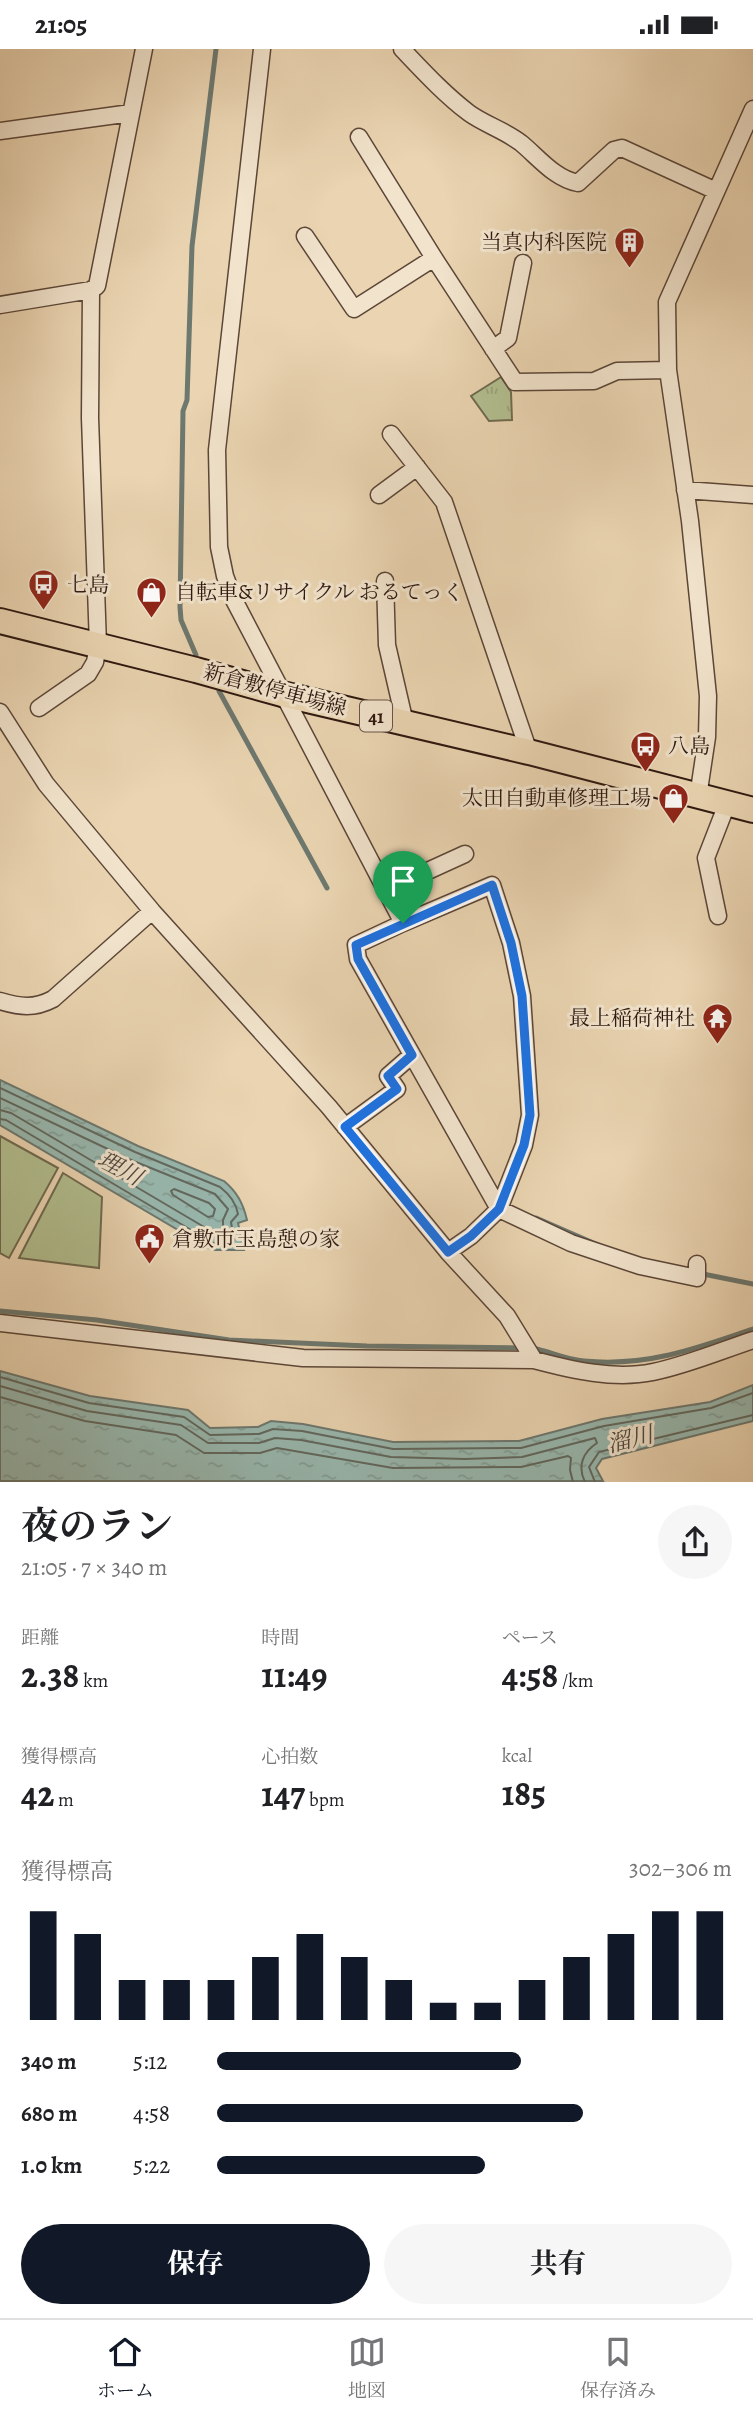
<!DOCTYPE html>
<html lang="ja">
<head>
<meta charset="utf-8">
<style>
  :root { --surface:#fff; --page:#f6f6f6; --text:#202124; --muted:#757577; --line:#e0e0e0; --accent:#111827 }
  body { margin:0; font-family:Alegreya,"Noto Serif JP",serif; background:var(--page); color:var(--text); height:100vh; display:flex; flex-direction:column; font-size:26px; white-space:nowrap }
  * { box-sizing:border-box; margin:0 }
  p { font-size:23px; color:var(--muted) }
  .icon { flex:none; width:38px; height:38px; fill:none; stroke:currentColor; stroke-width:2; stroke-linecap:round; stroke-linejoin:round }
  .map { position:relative; height:1433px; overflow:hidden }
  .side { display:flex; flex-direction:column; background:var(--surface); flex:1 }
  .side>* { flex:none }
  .pin { position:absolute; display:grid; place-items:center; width:60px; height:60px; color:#fff; margin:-72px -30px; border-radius:50% 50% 50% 0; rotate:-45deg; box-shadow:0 0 7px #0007 }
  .pin .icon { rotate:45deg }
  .round { display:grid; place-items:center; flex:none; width:74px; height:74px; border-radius:37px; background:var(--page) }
  .headline { display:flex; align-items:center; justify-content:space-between; height:119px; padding:0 21px }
  h1 { font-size:38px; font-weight:700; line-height:52px }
  .stats { display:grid; grid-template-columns:repeat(3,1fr); gap:10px; height:119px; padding:7px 21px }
  .stats div { display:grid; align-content:center }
  .stats b { font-size:35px; font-weight:700 }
  .stats small { font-size:19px; font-weight:400 }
  .stats p { font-size:19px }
  .chart { height:196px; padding:14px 21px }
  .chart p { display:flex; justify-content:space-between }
  .chart svg { width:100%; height:126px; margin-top:7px; stroke:var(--accent); stroke-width:6 }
  .cta { display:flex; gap:14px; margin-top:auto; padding:14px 21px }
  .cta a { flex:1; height:80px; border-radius:42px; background:var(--accent); color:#fff; font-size:28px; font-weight:700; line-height:80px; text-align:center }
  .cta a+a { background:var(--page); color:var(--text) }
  ul { padding:0 21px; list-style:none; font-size:23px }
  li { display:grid; grid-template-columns:112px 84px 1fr; align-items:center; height:52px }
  li i { height:18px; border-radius:9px; background:var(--accent) }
  .status { display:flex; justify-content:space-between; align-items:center; height:49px; padding:0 35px; background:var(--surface); direction:ltr }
  .status svg { height:19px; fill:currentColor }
  .menu { display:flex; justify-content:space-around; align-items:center; height:98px; border-top:2px solid var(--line); background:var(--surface); font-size:19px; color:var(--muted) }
  .menu a { display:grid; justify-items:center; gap:4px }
  .menu .active { color:var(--accent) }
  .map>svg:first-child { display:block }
</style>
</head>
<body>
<div class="status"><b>21:05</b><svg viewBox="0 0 49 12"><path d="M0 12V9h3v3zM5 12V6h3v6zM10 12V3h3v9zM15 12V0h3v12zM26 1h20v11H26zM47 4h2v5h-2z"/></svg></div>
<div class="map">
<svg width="753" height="1433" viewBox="0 0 753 1433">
  <defs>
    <pattern id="park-tufts" width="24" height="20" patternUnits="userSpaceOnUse" patternTransform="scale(1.75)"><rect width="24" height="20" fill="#b2be8f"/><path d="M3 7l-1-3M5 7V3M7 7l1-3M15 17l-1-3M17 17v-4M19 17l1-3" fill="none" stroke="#99a37a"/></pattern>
    <pattern id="water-ripples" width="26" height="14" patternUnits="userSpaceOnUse" patternTransform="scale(1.75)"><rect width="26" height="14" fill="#98b8af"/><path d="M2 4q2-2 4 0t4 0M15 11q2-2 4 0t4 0" fill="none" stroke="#839d95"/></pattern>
  </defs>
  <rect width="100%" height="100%" fill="#ead4b1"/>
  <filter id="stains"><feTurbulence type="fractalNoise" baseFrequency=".00286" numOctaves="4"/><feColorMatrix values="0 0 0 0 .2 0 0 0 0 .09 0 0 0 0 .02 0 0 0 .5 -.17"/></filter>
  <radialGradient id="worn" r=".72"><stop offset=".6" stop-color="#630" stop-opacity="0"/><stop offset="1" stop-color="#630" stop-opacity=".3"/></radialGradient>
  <path fill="#b2be8f" stroke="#706a4f" stroke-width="2" d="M0,1087L58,1119L9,1209L0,1204Z
    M63,1124L102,1148L99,1219L19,1209Z"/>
  <path fill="url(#park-tufts)" stroke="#706a4f" stroke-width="2" d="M501,328L511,343L512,371L489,372L471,347Z"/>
  <path fill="url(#water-ripples)" stroke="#6d786f" stroke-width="2" d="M0,1031L138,1097L224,1132C237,1143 243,1154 247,1171L238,1174L244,1201H212L0,1076Z
    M0,1322L90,1347L188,1361L210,1379L258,1378L271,1372L303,1375L393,1393L519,1392L602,1370L710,1353L753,1336V1372L602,1410L596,1419L603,1432H0Z"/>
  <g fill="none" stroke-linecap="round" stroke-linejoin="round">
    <path stroke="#62685f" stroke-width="2" d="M0,1039L135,1103L220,1138C229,1145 236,1153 238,1165L231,1173L234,1192L213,1194L6,1071L0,1070
      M0,1049L131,1111L215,1145L228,1160L223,1171V1184L216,1185L11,1064L0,1061
      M174,1140L209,1154L215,1160L213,1167L208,1168L173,1146L171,1142Z
      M0,1328L89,1354L184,1368L210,1386L259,1385L273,1380L302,1382L393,1400L521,1399L604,1377L711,1359L753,1344
      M0,1337L87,1362L181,1376L208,1394H259L275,1389L301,1391L391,1408L465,1410L522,1408L595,1389L597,1394C583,1403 577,1417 585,1433
      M0,1348L85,1372L176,1386L204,1404H260L277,1399L393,1419L521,1418L568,1407L571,1409L570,1421L573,1433
      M595,1433L589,1418L599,1403L753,1366"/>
    <path stroke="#6d786f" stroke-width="5" d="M196,606L181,571L180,558L183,362L187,351L192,197L216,0
      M219,642L327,839
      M536,1169L598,1196
      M698,1224L753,1235
      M0,1262L97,1271L229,1291L367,1297L522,1299
      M532,1299C549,1302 566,1311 584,1312C646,1318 696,1300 753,1280"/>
    <defs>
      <path id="minor" d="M262,0L217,401L219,498L225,527L234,551L403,874L492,836L511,894L522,947L530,1066L524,1096L499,1160L471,1187L448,1203
        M402,0C423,22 444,45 469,64C484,75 504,81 521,94C538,108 555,130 578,134L614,101L622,99L716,142
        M0,82L131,64
        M359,88L434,209L515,333L594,332L617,322L668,321
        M305,187L354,260L434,209
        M91,241L97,237L144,0
        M0,256L91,241L90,369L98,596L95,613L88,625L39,659
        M493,300L508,289L523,214
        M391,385L444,453L529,703
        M685,441L753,446
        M379,446L417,418
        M385,532L387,596L405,674
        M0,663L46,735L152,862L329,1058L448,1203L507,1267L534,1311
        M698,748L707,688L708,647L690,472L668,321L667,253L753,60
        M386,841L465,805
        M718,867L706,809L727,755
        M403,874L356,896L358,910L499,1160L571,1194L640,1217L697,1229V1215
        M0,952C20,958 34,960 53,950L152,862
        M345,1078L397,1040L388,1027L412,1006
        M0,1274L303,1309L534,1311C572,1321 614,1331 653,1323C687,1316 720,1302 753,1291"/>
      <path id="primary" d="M0,572L196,621L282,645L529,703L753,761"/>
    </defs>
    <use href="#minor" stroke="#5c4638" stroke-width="19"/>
    <use href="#primary" stroke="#2d170f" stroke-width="28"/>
    <use href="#minor" stroke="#f1e3cc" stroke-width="16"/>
    <use href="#primary" stroke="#ead4b1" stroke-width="24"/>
  </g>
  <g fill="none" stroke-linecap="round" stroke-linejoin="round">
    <defs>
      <path id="route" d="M492,836L511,894L522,947L530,1066L524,1096L499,1160L471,1187L448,1203L345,1078L397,1040L388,1027L412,1006L358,910L356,896Z"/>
    </defs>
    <use href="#route" stroke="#fff" stroke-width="14"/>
    <use href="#route" stroke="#1a73e8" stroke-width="9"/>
  </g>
  <defs>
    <symbol id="building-pin" viewBox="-11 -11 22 30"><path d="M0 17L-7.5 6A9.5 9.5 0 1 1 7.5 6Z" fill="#8f2418" stroke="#f1e3cc"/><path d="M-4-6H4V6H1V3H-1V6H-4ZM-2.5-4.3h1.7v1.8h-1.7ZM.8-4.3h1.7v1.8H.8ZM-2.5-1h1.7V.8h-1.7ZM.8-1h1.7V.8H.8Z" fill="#fff"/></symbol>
    <symbol id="bus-pin" viewBox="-11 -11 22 30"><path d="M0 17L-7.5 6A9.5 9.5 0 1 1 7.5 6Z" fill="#8f2418" stroke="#f1e3cc"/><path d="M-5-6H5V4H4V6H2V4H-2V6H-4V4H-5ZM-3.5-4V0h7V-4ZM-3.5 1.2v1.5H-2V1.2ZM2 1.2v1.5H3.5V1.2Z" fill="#fff"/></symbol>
    <symbol id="shop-pin" viewBox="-11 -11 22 30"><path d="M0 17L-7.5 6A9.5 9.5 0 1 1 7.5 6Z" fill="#8f2418" stroke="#f1e3cc"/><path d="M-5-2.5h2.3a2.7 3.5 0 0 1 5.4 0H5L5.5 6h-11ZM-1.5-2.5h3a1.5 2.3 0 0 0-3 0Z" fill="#fff"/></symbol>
    <symbol id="temple-pin" viewBox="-11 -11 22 30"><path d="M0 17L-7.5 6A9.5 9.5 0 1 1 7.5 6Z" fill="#8f2418" stroke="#f1e3cc"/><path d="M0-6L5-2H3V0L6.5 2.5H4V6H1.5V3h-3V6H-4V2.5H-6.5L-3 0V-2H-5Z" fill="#fff"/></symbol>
    <symbol id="civic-pin" viewBox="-11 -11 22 30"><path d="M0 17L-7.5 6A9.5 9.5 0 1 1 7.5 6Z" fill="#8f2418" stroke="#f1e3cc"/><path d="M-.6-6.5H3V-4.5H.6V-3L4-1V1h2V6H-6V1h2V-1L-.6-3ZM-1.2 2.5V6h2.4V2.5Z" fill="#fff"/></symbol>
  </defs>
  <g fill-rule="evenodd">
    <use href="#building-pin" x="612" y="176" width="35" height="47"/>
    <use href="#bus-pin" x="26" y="518" width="35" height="47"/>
    <use href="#shop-pin" x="134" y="526" width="35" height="47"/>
    <use href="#bus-pin" x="628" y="680" width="35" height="47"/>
    <use href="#shop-pin" x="656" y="732" width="35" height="47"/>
    <use href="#temple-pin" x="700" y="952" width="35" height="47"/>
    <use href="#civic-pin" x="132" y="1172" width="35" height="47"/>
  </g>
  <g text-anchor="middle" stroke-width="6" stroke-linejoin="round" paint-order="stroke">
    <rect fill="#f1e3cc" stroke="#685448" stroke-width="2" x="360" y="651.5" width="32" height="31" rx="5"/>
    <g font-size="19" font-weight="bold" fill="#2d170f">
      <text x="376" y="674">41</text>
    </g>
    <g font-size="21" fill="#2d170f" stroke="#f1e3cc" text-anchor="start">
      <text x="607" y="200" text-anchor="end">当真内科医院</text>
      <text x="67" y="543">七島</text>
      <text x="175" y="550">自転車&amp;リサイクル おるてっく</text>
      <text x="668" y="704">八島</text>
      <text x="651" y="756" text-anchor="end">太田自動車修理工場</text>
      <text x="695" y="976" text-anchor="end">最上稲荷神社</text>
      <text x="172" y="1197">倉敷市玉島憩の家</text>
    </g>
    <g font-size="21" fill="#2d170f" stroke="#f1e3cc">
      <text transform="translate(275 641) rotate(15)" y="7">新倉敷停車場線</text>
    </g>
    <g font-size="23" font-style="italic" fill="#4d473f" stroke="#f1e3cc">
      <text transform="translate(120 1119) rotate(28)" y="8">理川</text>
      <text transform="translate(630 1390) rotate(-14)" y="8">溜川</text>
    </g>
  </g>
  <rect width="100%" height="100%" filter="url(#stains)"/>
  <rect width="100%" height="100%" fill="url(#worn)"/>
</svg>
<div class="pin" style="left:403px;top:874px;background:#1e9e55"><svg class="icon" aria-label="arrive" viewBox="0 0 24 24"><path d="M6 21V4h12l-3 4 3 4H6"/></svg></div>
</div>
<section class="side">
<div class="headline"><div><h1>夜のラン</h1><p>21:05 · 7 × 340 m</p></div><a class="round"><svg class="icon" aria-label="share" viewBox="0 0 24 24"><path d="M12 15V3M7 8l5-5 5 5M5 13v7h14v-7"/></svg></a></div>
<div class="stats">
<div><p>距離</p><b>2.38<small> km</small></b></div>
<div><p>時間</p><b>11:49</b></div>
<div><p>ペース</p><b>4:58<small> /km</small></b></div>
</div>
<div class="stats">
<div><p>獲得標高</p><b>42<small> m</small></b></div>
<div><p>心拍数</p><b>147<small> bpm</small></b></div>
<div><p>kcal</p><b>185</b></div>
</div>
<div class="chart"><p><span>獲得標高</span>302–306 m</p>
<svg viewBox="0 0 160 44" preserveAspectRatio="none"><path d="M5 44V6M15 44V14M25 44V30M35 44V30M45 44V30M55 44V22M65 44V14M75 44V22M85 44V30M95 44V38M105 44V38M115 44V30M125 44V22M135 44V14M145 44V6M155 44V6"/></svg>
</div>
<ul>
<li><b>340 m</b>5:12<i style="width:59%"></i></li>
<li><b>680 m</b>4:58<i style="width:71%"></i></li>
<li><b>1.0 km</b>5:22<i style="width:52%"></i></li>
</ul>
<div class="cta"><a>保存</a><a>共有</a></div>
</section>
<nav class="menu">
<a class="active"><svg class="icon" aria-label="home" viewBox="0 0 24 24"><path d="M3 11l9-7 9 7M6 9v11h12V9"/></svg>ホーム</a>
<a><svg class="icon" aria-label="map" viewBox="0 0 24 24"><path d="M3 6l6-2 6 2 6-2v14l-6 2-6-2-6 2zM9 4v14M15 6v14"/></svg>地図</a>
<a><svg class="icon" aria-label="saved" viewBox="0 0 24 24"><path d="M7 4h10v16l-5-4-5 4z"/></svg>保存済み</a>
</nav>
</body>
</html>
